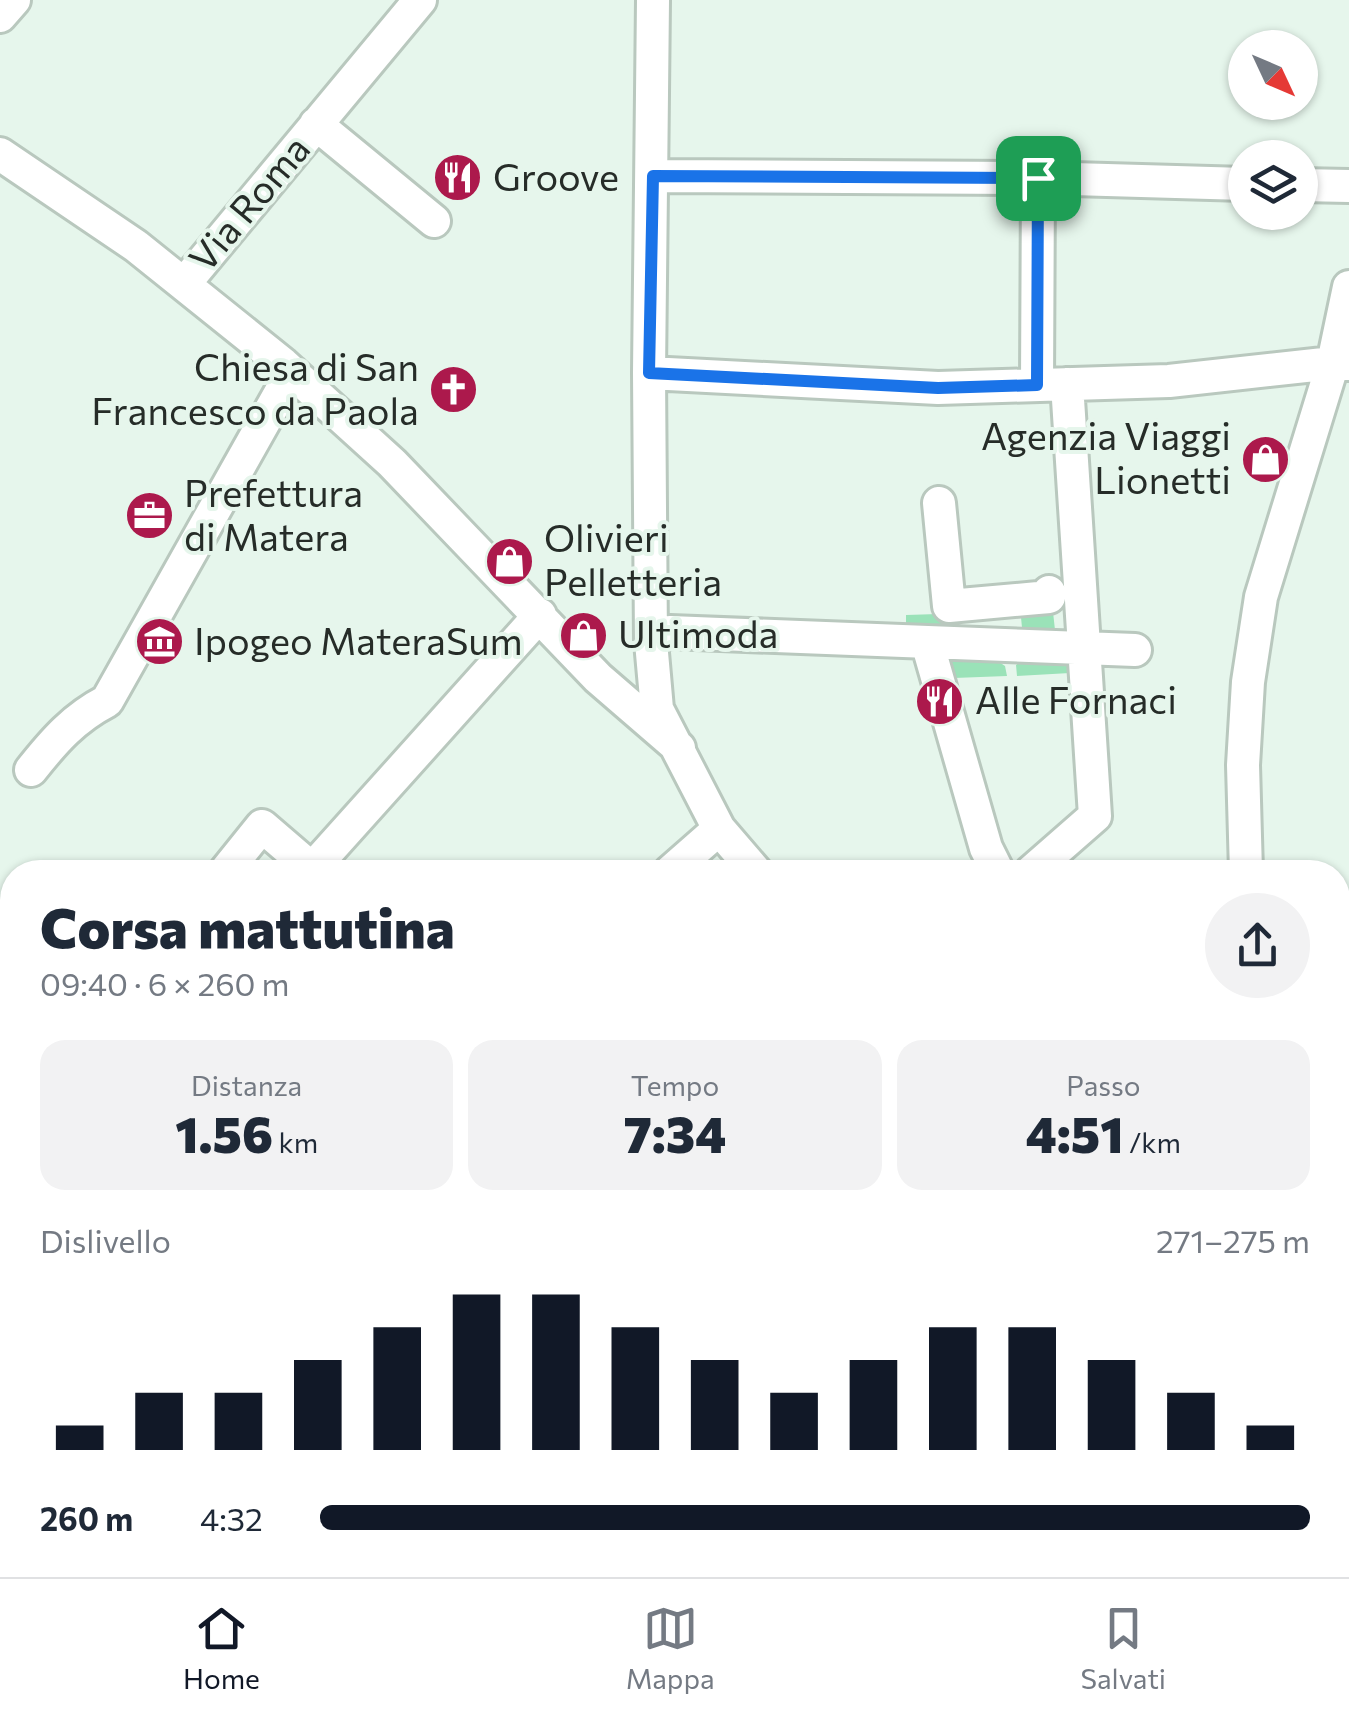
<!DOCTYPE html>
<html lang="it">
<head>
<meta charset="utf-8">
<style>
  :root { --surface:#fff; --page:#f2f2f3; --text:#1f2937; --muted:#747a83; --line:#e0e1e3; --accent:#111827 }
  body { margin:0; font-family:Commissioner,sans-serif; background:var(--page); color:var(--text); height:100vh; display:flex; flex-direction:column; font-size:38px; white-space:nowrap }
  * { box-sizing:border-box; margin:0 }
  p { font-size:32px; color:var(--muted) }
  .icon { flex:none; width:55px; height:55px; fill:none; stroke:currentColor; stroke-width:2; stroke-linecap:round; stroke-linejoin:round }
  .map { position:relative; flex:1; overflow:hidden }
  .drawer { position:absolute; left:0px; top:860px; width:1350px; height:718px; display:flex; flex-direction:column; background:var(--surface); border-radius:40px 40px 0 0; box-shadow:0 2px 8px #0004 }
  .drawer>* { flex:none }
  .needle { width:65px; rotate:134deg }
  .tools { position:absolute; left:1228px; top:30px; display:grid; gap:20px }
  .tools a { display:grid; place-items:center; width:90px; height:90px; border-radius:50%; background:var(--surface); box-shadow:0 2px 8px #0004; font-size:50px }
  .pin { position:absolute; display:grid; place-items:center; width:85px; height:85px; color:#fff; margin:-42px; border-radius:20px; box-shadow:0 5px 15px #0006 }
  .round { display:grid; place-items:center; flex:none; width:105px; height:105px; border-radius:52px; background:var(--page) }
  .overview { display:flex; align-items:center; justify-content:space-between; height:170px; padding:0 40px }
  h1 { font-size:55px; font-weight:800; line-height:75px }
  .figures { display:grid; grid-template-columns:repeat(3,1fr); gap:15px; height:170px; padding:10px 40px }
  .figures div { display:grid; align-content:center; border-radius:25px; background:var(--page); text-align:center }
  .figures b { font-size:50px; font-weight:800 }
  .figures small { font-size:28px; font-weight:400 }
  .figures p { font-size:28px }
  .chart { height:280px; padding:20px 40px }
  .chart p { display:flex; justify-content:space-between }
  .chart svg { width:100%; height:180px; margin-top:10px; stroke:var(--accent); stroke-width:6 }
  ul { padding:0 40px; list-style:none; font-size:32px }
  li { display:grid; grid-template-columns:160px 120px 1fr; align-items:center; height:75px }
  li i { height:25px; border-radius:12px; background:var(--accent) }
  .tabs { display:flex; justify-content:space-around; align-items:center; height:140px; border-top:2px solid var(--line); background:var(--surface); font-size:28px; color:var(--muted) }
  .tabs a { display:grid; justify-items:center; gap:5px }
  .tabs .on { color:var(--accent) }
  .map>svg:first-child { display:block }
</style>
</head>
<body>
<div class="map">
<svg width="1349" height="1577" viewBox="0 0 1349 1577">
  <rect width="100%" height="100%" fill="#e6f6ec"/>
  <path fill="#9ae2b8" d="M1052,603L1056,639L1023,638L1020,607Z
    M938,614L949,625L950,633L906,631V615Z
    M939,656L996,660L1005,666L1007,676L954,678Z
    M1021,661L1068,662L1070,673L1017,676L1016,665Z"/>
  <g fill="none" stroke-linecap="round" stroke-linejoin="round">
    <defs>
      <path id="minor" d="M653,0L649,373L651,642L657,709L719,829L756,872
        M0,16L14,0
        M316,124L434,221
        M0,154L136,246L283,364L392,463L598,678L679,748
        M653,176L1038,178L1245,184
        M1300,185L1349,186
        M184,284L420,0
        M649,373L938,388L1169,381L1333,363L1349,364
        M1037,385L1038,178
        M939,503L949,606L1049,597V592
        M670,632L1135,650
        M927,642L986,848L998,872
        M31,770C54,741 74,718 107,701L292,372
        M225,872L262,826L312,869L540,615
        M670,872L719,829
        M1031,872L1095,816L1067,384
        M1246,872L1243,765L1248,682L1261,597L1333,363L1349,287
        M1338,1241L1349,1262
        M1338,1313L1349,1316
        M1338,1350H1349
        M0,1353H12
        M1338,1511L1349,1503
        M515,1577V1565
        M927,1577L928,1565
        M1060,1577V1565
        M1240,1577L1258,1565"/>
    </defs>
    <use href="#minor" stroke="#b9c8be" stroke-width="38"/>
    <use href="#minor" stroke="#fff" stroke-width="32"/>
  </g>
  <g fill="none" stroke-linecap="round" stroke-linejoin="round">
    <defs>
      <path id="route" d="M653,176L1038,178L1037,385L938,388L649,373Z"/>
    </defs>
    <use href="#route" stroke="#fff" stroke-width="20"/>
    <use href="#route" stroke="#1a73e8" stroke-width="12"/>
  </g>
  <defs>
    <symbol id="restaurant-disc" viewBox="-11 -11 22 22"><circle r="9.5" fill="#ac194c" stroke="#e6f6ec"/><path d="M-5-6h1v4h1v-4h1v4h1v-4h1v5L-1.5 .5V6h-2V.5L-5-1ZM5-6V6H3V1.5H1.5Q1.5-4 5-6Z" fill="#fff"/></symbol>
    <symbol id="church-disc" viewBox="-11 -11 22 22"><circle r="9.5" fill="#ac194c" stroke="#e6f6ec"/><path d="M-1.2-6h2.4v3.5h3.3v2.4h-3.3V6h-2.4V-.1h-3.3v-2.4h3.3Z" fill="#fff"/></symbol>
    <symbol id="shop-disc" viewBox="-11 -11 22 22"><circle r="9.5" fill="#ac194c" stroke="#e6f6ec"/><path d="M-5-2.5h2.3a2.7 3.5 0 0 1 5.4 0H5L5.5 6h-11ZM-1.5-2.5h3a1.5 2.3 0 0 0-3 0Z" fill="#fff"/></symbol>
    <symbol id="office-disc" viewBox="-11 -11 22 22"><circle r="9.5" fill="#ac194c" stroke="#e6f6ec"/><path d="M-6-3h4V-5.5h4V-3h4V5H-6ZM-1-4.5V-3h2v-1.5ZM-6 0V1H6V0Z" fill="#fff"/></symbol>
    <symbol id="museum-disc" viewBox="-11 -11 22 22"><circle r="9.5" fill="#ac194c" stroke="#e6f6ec"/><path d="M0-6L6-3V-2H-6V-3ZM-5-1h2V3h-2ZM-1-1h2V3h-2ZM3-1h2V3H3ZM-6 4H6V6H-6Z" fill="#fff"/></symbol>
  </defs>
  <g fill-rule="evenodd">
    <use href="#restaurant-disc" x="430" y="150" width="55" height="55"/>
    <use href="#church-disc" x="426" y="362" width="55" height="55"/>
    <use href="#shop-disc" x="1238" y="432" width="55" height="55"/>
    <use href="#office-disc" x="122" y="488" width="55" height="55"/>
    <use href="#shop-disc" x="482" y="534" width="55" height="55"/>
    <use href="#shop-disc" x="556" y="608" width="55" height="55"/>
    <use href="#museum-disc" x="132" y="614" width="55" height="55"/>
    <use href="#restaurant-disc" x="912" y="674" width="55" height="55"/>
  </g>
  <g text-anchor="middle" stroke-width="8" stroke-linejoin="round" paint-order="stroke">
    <g font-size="38" fill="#262c28" stroke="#e6f6ec" text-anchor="start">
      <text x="493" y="191">Groove</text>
      <text x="419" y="381" text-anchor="end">Chiesa di San<tspan x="419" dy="44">Francesco da Paola</tspan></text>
      <text x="1231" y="450" text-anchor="end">Agenzia Viaggi<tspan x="1231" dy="44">Lionetti</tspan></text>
      <text x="184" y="507">Prefettura<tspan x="184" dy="44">di Matera</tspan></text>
      <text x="544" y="552">Olivieri<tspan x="544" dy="44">Pelletteria</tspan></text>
      <text x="618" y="648">Ultimoda</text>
      <text x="194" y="655">Ipogeo MateraSum</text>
      <text x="975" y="714">Alle Fornaci</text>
    </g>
    <g font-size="38" fill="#262c28" stroke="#e6f6ec">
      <text transform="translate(250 204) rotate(-50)" y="13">Via Roma</text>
    </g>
  </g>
</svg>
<div class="tools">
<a><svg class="needle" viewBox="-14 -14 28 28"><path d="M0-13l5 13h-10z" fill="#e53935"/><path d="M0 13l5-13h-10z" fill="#747a83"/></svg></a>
<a><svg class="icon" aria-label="layers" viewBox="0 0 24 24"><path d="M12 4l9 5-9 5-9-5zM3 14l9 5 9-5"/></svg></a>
</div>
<div class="pin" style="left:1038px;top:178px;background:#1e9e55"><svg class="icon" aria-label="arrive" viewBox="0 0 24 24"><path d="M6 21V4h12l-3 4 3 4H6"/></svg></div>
<section class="drawer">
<div class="overview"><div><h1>Corsa mattutina</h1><p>09:40 · 6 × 260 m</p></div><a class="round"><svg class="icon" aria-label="share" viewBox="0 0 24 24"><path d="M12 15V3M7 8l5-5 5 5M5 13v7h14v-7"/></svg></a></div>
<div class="figures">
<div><p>Distanza</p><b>1.56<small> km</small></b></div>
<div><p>Tempo</p><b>7:34</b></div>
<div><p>Passo</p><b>4:51<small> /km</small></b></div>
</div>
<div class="chart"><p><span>Dislivello</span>271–275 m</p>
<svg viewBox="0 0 160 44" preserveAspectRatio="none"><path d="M5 44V38M15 44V30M25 44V30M35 44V22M45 44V14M55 44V6M65 44V6M75 44V14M85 44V22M95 44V30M105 44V22M115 44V14M125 44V14M135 44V22M145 44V30M155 44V38"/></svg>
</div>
<ul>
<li><b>260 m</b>4:32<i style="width:100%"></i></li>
</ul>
</section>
</div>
<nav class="tabs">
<a class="on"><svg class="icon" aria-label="home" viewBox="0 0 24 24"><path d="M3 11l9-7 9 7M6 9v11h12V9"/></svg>Home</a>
<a><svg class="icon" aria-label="map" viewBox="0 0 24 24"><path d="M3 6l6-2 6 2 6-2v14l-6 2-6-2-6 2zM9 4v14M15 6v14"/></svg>Mappa</a>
<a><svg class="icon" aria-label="saved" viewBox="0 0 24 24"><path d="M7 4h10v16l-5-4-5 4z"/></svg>Salvati</a>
</nav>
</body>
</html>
